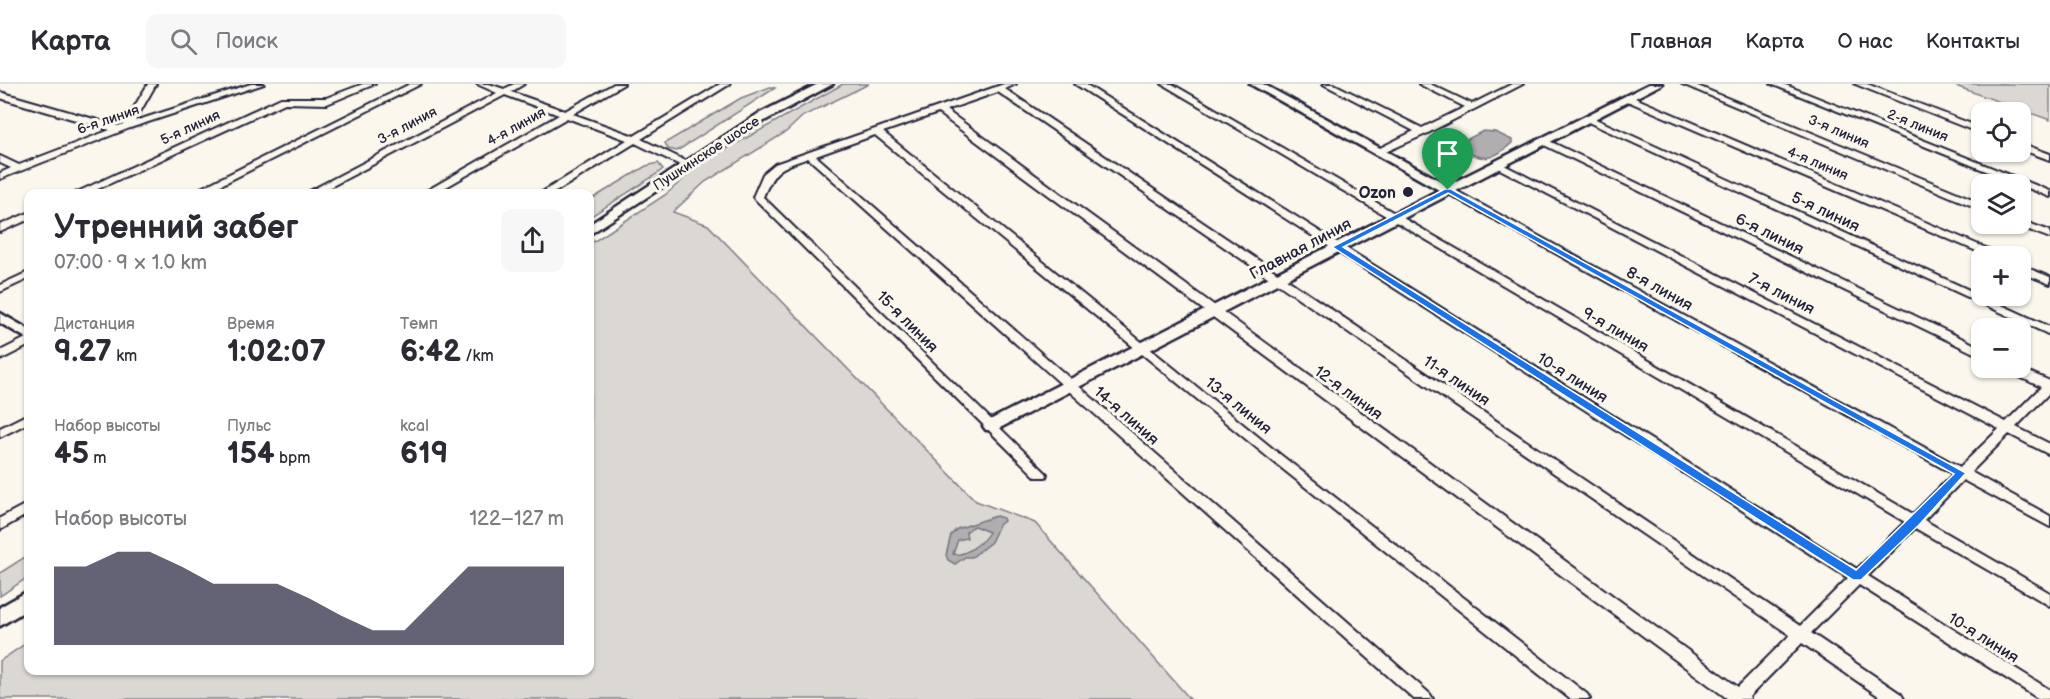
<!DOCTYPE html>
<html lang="ru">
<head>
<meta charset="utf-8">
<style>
  :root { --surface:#fff; --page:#f7f7f7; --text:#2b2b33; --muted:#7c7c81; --line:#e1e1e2; --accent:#22223b }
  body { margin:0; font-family:"Balsamiq Sans",sans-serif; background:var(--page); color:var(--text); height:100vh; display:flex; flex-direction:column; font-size:22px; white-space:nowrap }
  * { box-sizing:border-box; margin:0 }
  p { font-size:20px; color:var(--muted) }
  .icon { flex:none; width:33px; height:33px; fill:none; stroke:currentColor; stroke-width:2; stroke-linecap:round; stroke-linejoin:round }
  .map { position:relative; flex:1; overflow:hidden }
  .details { position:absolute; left:24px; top:105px; width:570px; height:486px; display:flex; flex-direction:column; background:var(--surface); border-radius:12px; box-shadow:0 2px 4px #0004 }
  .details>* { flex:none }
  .buttons { position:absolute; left:1971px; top:18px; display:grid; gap:12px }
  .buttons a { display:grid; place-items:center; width:60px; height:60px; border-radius:12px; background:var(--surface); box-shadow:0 2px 4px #0004; font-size:30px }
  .pin { position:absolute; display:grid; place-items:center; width:51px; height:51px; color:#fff; margin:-62px -26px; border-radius:50% 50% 50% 0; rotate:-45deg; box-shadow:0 0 6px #0007 }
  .pin .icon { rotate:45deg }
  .round { display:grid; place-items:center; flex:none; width:63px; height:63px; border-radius:12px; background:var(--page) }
  .summary { display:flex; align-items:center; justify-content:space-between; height:102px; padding:0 30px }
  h1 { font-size:33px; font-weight:700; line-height:45px }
  .figures { display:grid; grid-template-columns:repeat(3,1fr); gap:9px; height:102px; padding:6px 30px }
  .figures div { display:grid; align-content:center }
  .figures b { font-size:30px; font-weight:700 }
  .figures small { font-size:16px; font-weight:400 }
  .figures p { font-size:16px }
  .chart { height:168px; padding:12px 30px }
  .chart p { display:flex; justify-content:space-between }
  .chart svg { width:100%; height:108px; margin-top:6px; fill:var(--accent); opacity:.7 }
  header { display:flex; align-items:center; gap:36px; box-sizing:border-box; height:84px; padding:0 30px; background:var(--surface); border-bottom:2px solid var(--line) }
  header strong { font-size:28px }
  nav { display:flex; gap:33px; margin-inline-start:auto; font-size:21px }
  .search { width:420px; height:54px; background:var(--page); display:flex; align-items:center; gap:15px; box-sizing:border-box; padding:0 21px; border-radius:12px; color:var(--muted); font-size:22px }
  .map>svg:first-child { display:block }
</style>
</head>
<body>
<header>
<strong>Карта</strong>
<div class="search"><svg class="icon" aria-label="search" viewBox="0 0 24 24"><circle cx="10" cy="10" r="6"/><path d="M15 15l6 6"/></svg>Поиск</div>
<nav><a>Главная</a><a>Карта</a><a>О нас</a><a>Контакты</a></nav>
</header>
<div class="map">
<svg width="2050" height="615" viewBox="0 0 2050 615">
  <rect width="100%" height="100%" fill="#fbf7ec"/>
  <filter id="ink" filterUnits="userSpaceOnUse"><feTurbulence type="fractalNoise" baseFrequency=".0167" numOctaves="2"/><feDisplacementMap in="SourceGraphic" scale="12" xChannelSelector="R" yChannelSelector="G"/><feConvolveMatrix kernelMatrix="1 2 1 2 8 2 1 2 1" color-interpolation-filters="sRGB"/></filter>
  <g filter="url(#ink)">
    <path fill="#dbd8d3" stroke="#7e7d87" stroke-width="1.5" d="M843,0H869L803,32L786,48L705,98L673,128L708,141L976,417L1035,439L1190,615H0V577L28,558V586H590V160L665,111L703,78Z
      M1950,0H2050V36Z
      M770,3L775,4L677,67L668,65L665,59L741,14Z
      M658,79L663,85L657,90L590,133V116L646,82Z
      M28,471V493L0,512V489Z"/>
    <path fill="#b1aeb0" stroke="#787681" stroke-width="1.5" fill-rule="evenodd" d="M1483,47L1495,48L1512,56V59C1493,76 1485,78 1462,66V58Z
      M996,432L1003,434L1004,437L999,441L991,458L972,473H965L955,480L948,476L946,471L951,451L957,445ZM974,442L989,448C984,458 964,473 953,470L958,456L967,454L966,448Z"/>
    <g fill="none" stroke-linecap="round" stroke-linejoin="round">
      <defs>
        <path id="minor" d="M148,0H156L135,37L251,0H264L130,44L0,95V89L11,84L0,79V72L19,81L110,46L0,14V8L118,42L124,40Z
          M363,0H375L327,20L285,19L87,110H73L281,14H326Z
          M410,0H421L203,110H189Z
          M477,0H489L504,5L514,0H524L511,8L565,27L614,0H624L573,30L634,52L720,0H730L641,55L690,79V83H684L635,59L552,110H539L627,56L567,34L434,110H421L559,31L505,11L317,110H304L497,9Z
          M1004,0H1016L1005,5L1800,542L1848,494L1075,0H1085L1857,485L1905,438L1162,0H1172L1913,430L1953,390L1445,108V104H1451L1960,383L1999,345L1494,82L1499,79L1502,80L2006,338L2041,303L2007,287L2005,284H2020L2050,297V308L2016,343L2050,360V371L2009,350L1971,388L2050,432V443L1963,396L1924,436L2050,509V522L1915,444L1868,492L2050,606V615H2039L1859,501L1811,549L1901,610L1904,615H1883L1802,559L1749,613L1750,615H1728L938,29L883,48L1277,368L1587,610L1590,615H1570L1269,374L875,51L816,72L1430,610L1433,615H1414L808,74C779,85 776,83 763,113L1047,390L1046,393H1036L753,113L763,90L775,80ZM998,8L1790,551L1738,603L946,26Z
          M1323,0H1334L1422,44L1465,23L1419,0H1430L1472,20L1512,0H1523L1426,50L1381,70L1376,67L1378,65L1414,47Z
          M1682,0H1693L1982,119V126Z
          M1771,0H1783L2050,107V113Z
          M1855,0H1867L1982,44V50Z
          M1628,11L2000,170L2001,172H1988L1625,16V12Z
          M1589,32L2050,243V251L1586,37L1585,35Z
          M1545,55L1982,264V273L1542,60L1540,58Z
          M2020,59L2050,70V76L2020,65Z
          M28,129V136L0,148V141Z
          M2020,136L2050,147V154L2016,141L2015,140H2020Z
          M2020,181L2050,193V200L2020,188Z
          M28,188V195L0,208V201Z
          M28,253V262L0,276V267Z
          M28,330V339L0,353V344Z
          M28,419V430L0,446V434Z"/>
        <path id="tertiary" d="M1250,0H1263L1448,101L1649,0H1662L996,346H986L983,342L986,338L1439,106Z
          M0,229L28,245V255L0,239Z"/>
        <path id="secondary" d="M818,0H833L766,36L590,150V140L758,30Z
          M28,507V525L0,542V523Z"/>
      </defs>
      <use href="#minor" stroke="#22223b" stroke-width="4"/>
      <use href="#tertiary" stroke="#22223b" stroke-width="5"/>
      <use href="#secondary" stroke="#22223b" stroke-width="5"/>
      <use href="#minor" fill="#fbf7ec" fill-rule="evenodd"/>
      <use href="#tertiary" fill="#fbf7ec" fill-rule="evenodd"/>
      <use href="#secondary" fill="#fbf7ec" fill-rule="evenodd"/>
    </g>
  </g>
  <path fill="#1a73e8" stroke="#fff" stroke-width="1.5" fill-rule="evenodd" d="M1445,105H1451L1966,389L1919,441L1861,496H1853L1332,163ZM1448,109L1954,390L1856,486L1343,163Z"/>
  <circle fill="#22223b" stroke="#fbf7ec" stroke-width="2" cx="1408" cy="108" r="6"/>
  <g text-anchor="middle" stroke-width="6" stroke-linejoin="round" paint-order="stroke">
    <g font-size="14" fill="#22223b" stroke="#fbf7ec">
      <text transform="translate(108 35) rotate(-19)" y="5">6-я линия</text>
      <text transform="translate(407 41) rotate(-28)" y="5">3-я линия</text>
      <text transform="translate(1918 41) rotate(22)" y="5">2-я линия</text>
      <text transform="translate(516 42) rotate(-29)" y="5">4-я линия</text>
      <text transform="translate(190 43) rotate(-25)" y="5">5-я линия</text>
      <text transform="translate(1839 47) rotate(23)" y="5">3-я линия</text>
      <text transform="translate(706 69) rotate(-33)" y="5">Пушкинское шоссе</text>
      <text transform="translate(1818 79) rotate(23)" y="5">4-я линия</text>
    </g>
    <g font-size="16" font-weight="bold" fill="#22223b" stroke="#fbf7ec" text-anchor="end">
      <text x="1396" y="114">Ozon</text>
    </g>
    <g font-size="16" fill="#22223b" stroke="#fbf7ec">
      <text transform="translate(1826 127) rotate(25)" y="6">5-я линия</text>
      <text transform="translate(1770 149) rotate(26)" y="6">6-я линия</text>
      <text transform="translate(1300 164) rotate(-28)" y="6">Главная линия</text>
      <text transform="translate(1660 204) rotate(29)" y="6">8-я линия</text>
      <text transform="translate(1782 209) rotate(27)" y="6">7-я линия</text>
      <text transform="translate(908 237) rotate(45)" y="6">15-я линия</text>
      <text transform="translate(1616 245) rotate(30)" y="6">9-я линия</text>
      <text transform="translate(1573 293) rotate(32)" y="6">10-я линия</text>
      <text transform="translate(1457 296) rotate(34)" y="6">11-я линия</text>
      <text transform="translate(1349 308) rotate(36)" y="6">12-я линия</text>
      <text transform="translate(1239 321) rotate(39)" y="6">13-я линия</text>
      <text transform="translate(1127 331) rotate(41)" y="6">14-я линия</text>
      <text transform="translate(1984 553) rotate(32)" y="6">10-я линия</text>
    </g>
  </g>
</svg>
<div class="buttons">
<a><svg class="icon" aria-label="locate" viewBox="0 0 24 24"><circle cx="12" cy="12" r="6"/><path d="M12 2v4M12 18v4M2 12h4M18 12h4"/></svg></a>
<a><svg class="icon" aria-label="layers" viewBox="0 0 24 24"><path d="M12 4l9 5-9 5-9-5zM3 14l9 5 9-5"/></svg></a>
<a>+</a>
<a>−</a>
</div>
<div class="pin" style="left:1448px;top:106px;background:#1e9e55"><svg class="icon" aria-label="arrive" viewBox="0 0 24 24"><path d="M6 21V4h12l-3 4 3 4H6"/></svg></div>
<section class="details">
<div class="summary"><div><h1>Утренний забег</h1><p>07:00 · 9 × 1.0 km</p></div><a class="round"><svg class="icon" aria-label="share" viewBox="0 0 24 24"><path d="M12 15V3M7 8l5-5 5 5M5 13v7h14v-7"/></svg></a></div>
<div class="figures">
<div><p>Дистанция</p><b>9.27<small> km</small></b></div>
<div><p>Время</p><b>1:02:07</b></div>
<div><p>Темп</p><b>6:42<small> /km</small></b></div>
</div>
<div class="figures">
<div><p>Набор высоты</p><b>45<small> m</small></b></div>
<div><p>Пульс</p><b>154<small> bpm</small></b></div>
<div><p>kcal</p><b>619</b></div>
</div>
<div class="chart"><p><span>Набор высоты</span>122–127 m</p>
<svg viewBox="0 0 160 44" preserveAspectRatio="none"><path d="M0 44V12L10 12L20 6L30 6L40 12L50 19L60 19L70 19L80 25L90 32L100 38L110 38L120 25L130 12L140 12L150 12L160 12V44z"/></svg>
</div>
</section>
</div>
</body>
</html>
